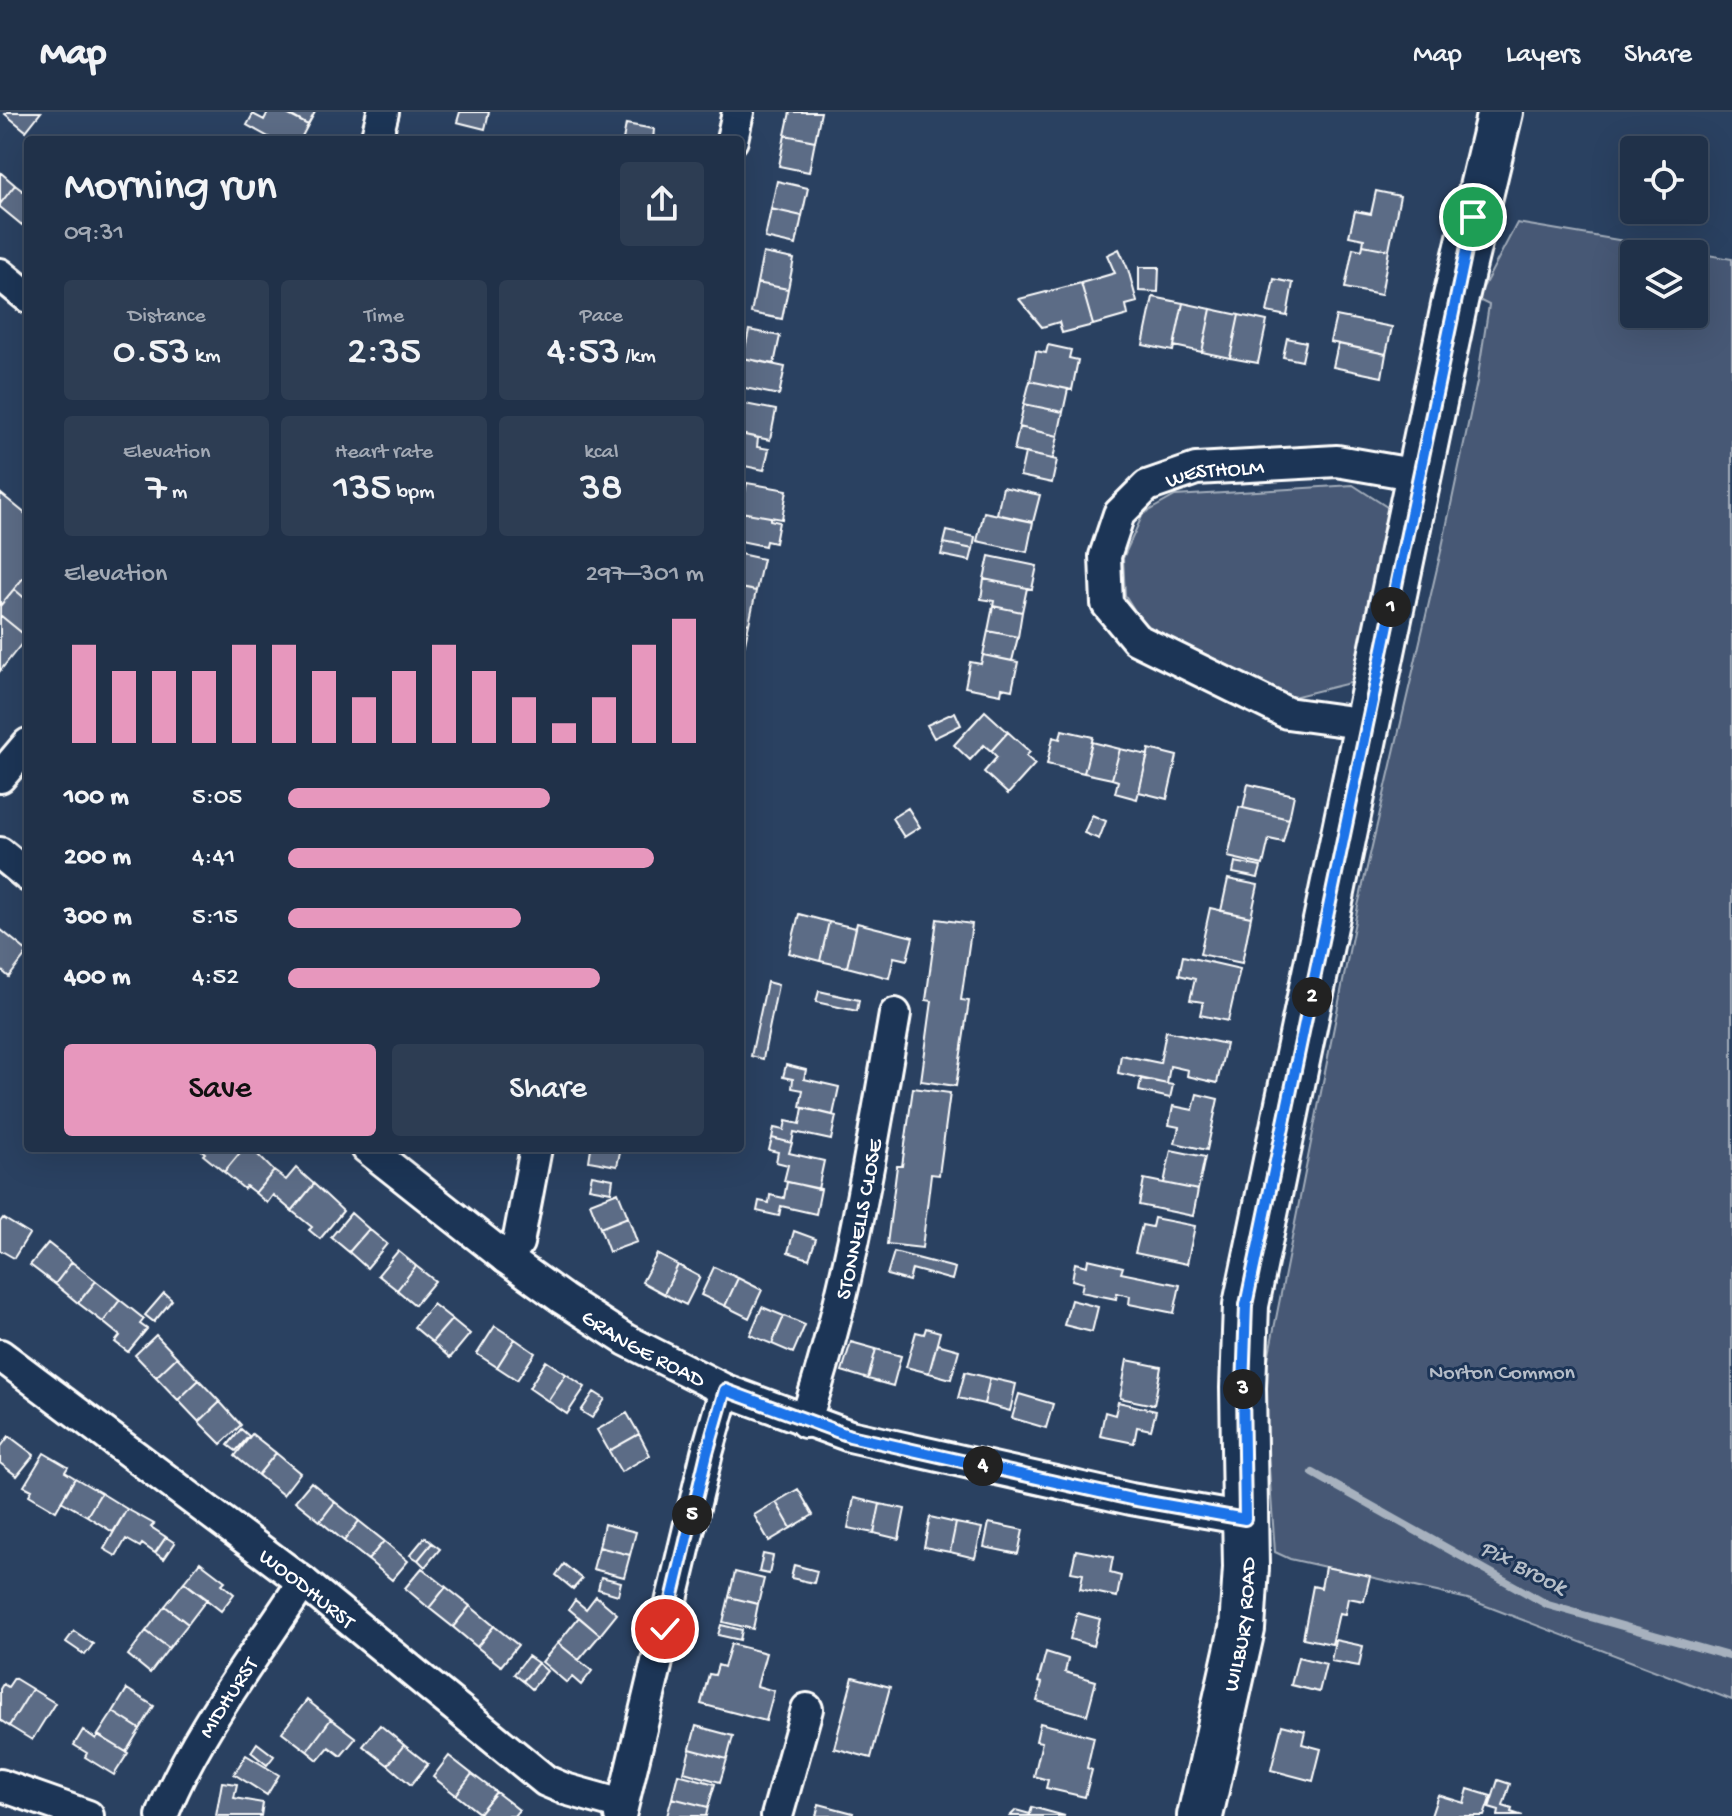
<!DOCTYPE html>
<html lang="en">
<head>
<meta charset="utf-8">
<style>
  :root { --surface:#203149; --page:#2d3d53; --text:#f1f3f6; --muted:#a2a9b4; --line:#3d4c61; --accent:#e797bd }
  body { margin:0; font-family:"Gochi Hand",sans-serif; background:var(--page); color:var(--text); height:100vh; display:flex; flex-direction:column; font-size:30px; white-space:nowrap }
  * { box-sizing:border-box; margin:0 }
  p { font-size:26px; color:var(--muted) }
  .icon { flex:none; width:44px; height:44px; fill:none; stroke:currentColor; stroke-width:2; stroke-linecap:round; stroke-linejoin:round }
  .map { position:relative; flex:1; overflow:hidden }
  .side { position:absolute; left:24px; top:24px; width:720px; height:1016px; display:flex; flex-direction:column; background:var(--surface); border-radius:8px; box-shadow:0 8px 32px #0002,0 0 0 2px var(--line) }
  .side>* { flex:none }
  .fabs { position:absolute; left:1620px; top:24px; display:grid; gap:16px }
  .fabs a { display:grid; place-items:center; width:88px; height:88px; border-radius:8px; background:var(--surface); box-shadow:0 8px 32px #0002,0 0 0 2px var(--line); font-size:40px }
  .pin { position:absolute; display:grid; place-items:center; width:68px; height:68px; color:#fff; margin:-34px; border:4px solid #fff; border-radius:50%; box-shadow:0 2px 8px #0007 }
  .km { position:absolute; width:40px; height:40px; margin:-20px; border-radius:50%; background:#222; color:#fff; font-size:22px; line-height:40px; text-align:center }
  .round { display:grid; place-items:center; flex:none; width:84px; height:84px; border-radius:8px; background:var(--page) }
  .overview { display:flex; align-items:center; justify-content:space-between; height:136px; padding:0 40px }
  h1 { font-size:44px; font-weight:600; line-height:60px }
  .metrics { display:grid; grid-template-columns:repeat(3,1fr); gap:12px; height:136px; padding:8px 40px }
  .metrics div { display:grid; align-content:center; border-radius:8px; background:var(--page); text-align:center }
  .metrics b { font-size:40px; font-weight:600 }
  .metrics small { font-size:22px; font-weight:400 }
  .metrics p { font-size:22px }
  .chart { height:224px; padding:16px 40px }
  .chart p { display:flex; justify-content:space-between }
  .chart svg { width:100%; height:144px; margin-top:8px; stroke:var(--accent); stroke-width:6 }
  .button { display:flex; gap:16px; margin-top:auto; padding:16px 40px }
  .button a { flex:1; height:92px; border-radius:8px; background:var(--accent); color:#111; font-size:32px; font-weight:600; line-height:92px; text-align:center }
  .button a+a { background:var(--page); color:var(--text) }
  ul { padding:0 40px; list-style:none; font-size:26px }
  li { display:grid; grid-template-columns:128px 96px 1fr; align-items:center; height:60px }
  li i { height:20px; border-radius:10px; background:var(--accent) }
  header { display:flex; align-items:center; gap:48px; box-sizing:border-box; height:112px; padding:0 40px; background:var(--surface); border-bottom:2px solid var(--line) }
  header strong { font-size:38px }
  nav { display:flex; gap:44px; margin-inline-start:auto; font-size:28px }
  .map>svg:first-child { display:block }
</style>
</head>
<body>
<header>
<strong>Map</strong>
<nav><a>Map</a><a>Layers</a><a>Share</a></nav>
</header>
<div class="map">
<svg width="1732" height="1704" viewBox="0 0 1732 1704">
  <rect width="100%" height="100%" fill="#2a4161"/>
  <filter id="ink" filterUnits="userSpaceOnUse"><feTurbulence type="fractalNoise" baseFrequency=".0125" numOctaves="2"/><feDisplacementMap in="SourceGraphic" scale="16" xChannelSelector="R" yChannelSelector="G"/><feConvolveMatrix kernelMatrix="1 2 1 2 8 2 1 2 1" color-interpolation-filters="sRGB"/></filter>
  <g filter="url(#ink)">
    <path fill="#465975" stroke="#a2acba" stroke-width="2" fill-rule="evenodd" d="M1517,111L1732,147V1588L1468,1487L1290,1447L1275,1440L1263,1272L1358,794L1442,435L1477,270L1489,193L1477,187ZM1634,142H1694V202H1634Z
      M1353,373L1390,397L1354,570L1293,585L1143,512L1125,483L1123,446L1143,402L1175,384Z"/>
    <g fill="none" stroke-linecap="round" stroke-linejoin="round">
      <path stroke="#a7b1be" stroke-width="8" d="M1313,1361L1548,1493L1732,1545"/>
    </g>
    <path fill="#5b6c86" stroke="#fff" stroke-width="2" d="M7,0H41L26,19L5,2Z
      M268,0H283L308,13L300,28H274L247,13L253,2L264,8Z
      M285,0H315L308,13Z
      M460,0H489L485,17L457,10Z
      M790,0H821L815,29L785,23Z
      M626,12L654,17L653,28H623Z
      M785,23L815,29L809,60L779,54Z
      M0,60L15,73L0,92Z
      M777,69L808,76L802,104L771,97Z
      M15,73L28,83V106L22,113L0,95V92Z
      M1376,79L1400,84L1389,138L1363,133L1364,127L1349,124L1355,99L1371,102Z
      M771,97L802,104L796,133L765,126Z
      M1363,133L1389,138L1381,183L1345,176L1353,136L1362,138Z
      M1119,137L1128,157L1137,190L1126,193L1128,203L1093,213L1081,171L1115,161L1107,143Z
      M763,141L794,147L788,177L757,171Z
      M1139,155H1159L1158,180L1139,179Z
      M1274,167L1293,171L1287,204L1267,200Z
      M757,171L788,177L782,207L751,201Z
      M1081,171L1093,213L1062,221L1059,210L1042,215L1019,187Z
      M1153,185L1183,191L1173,239L1143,233Z
      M1183,191L1211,197L1202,240L1174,234Z
      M1211,197L1239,203L1230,246L1202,240Z
      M1239,203L1267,209L1258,251L1230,246Z
      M1336,204L1392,215L1386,242L1330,230Z
      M749,218L780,224L774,252L743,246Z
      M1287,226L1306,230L1302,249L1283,245Z
      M1338,232L1386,242L1382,265L1333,255Z
      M1048,233L1071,238L1069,246L1078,248L1072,278L1030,269L1036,239L1046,241Z
      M743,246L785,255L779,283L740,275Z
      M1030,269L1068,277L1063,300L1024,292Z
      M740,291L776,298L770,328L740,322Z
      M1024,292L1063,300L1058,324L1019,315Z
      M1019,315L1058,324L1053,347L1014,339Z
      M740,322L758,326L757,335L769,337L764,358L740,353Z
      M1025,341L1057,348L1052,371L1020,364Z
      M747,371L787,378L782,407L741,400Z
      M1003,375L1040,383L1033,410L997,402Z
      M0,381L28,404V460L0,494Z
      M741,400L770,405V408L779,410L775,431L766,429L765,434L740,429Z
      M984,400L1033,410L1027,440L977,429Z
      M947,419L975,425L973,437L944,431Z
      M944,431L973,437L970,449L941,443Z
      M740,442L763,447L756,479L740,476Z
      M989,444L1037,454L1032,477L984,467Z
      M28,460V489L14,477Z
      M984,467L1027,476L1022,500L993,494L994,489L981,487Z
      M740,476L756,479L749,512L740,510Z
      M14,477L28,489L27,525L0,503V494Z
      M993,494L1022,500L1018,525L988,519Z
      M0,503L27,525L0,559Z
      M740,510L749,512L742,545L740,544Z
      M988,519L1018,525L1012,549L983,543Z
      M983,543L1018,550L1012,578L1002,576L1001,582L965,575L970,550L981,552Z
      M985,599L1008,620L991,639L984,633L970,648L954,633Z
      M955,600L961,613L934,626L927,613Z
      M1062,618L1093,625L1084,661L1047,652L1053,625L1060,627Z
      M1008,620L1030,640L1026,644L1035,652L1008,682L984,660L997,645L991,639Z
      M1092,630L1120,637L1112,667L1084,661Z
      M1120,637L1148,643L1137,687L1115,681L1118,669L1112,667Z
      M1149,637L1177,644L1167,687L1139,680Z
      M1248,672L1294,683L1289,707L1243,696Z
      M1239,695L1289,707L1283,730L1269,727L1263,753L1228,745Z
      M908,696L920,715L904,725L892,706Z
      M1092,703L1106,709L1099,727L1084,721Z
      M1235,750L1261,755L1258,766L1233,761Z
      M1228,767L1258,773L1251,805L1221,799Z
      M1210,796L1251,805L1242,851L1200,842Z
      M799,802L829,810L820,849L789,841Z
      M937,807L972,812L961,888L969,889L956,974L921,969L932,889L926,888Z
      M829,810L856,816L847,855L820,849Z
      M857,811L913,825L907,848L894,845L889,866L847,855Z
      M0,817L28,840L9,865L0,857Z
      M1183,844L1240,857L1228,909L1200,903L1203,890L1190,888L1195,867L1179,863Z
      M767,870L778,873L763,947L751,944Z
      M819,879L859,888L857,899L816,890Z
      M1166,919L1226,932L1217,971L1187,964L1188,958L1170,954L1167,972L1118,961L1121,943L1160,951Z
      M786,953L806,958L804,967L839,975L833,1003L800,995L803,978L792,976L793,967L783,965Z
      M1141,967L1173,973L1170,986L1139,979Z
      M913,976L950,981L939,1063L931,1062L922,1136L887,1132L897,1054H902Z
      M1197,982L1218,987L1207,1038L1175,1031L1179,1015L1169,1013L1173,994L1193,998Z
      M803,996L836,1004L831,1028L794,1020L792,1031L772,1026L774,1016L784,1018L786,1009L800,1012Z
      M772,1026L792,1031L789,1041L824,1049L818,1077L784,1069L788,1053L776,1050L778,1040L769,1038Z
      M199,1036H244L224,1060L203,1043L205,1041Z
      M244,1036H251L274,1059L255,1081L246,1074L244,1077L224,1060Z
      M591,1036H621L617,1054L589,1049Z
      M1171,1038L1205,1045L1198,1078L1164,1071Z
      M296,1056L314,1072L292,1099L273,1083L267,1091L255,1081L274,1059L286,1068Z
      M592,1063L613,1067L611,1080L589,1076Z
      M1144,1067L1198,1078L1193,1104L1139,1093Z
      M787,1070L821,1077L816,1102L781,1094L779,1104L757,1099L759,1089L769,1091L770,1083L784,1086Z
      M314,1072L343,1099L320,1127L309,1118L312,1115L292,1099Z
      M618,1080L628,1105L600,1116L590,1091Z
      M351,1101L369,1117L349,1140L331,1125Z
      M628,1105L637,1130L609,1140L600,1116Z
      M3,1106L29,1122L14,1146L0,1138V1110Z
      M1154,1106L1195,1114L1187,1152L1135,1141L1142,1113L1152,1115Z
      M369,1117L387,1132L367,1156L349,1140Z
      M794,1119L816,1127L809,1147L788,1140Z
      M48,1131L72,1150L55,1172L30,1153Z
      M398,1139L416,1154L397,1178L378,1163Z
      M894,1140L955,1156L952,1168L912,1157L909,1169L887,1163Z
      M657,1142L678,1153L664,1182L642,1170Z
      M1088,1147L1123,1155L1121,1161L1180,1173L1174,1201L1129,1192L1130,1184L1117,1181L1116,1187L1081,1180L1083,1171L1072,1168L1075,1151L1087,1154Z
      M72,1150L96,1169L78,1191L55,1172Z
      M678,1153L700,1165L686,1193L664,1182Z
      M416,1154L435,1169L415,1193L397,1178Z
      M714,1155L738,1166L725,1194L701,1183Z
      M738,1166L762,1178L749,1206L725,1194Z
      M96,1169L120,1188L103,1210L78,1191Z
      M164,1181L172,1188L154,1210L145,1203Z
      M120,1188L144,1207L140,1212L147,1217L128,1240L115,1230L120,1224L103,1210Z
      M1071,1188L1098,1195L1092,1220L1064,1213Z
      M433,1192L452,1207L432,1230L414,1215Z
      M762,1195L784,1204L772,1232L750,1223Z
      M784,1204L805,1213L793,1241L772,1232Z
      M452,1207L470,1222L450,1246L432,1230Z
      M495,1214L515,1227L497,1255L477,1242Z
      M926,1216L940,1220L929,1261L906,1255L916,1220L924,1222Z
      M156,1223L177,1245L156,1265L135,1243Z
      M515,1227L535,1241L517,1268L497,1255Z
      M851,1230L876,1237L868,1267L842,1259Z
      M937,1232L959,1238L951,1267L929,1261Z
      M876,1237L901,1244L893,1274L868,1267Z
      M177,1245L199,1268L178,1288L156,1265Z
      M1127,1248L1161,1255L1154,1293L1120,1286Z
      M546,1249L566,1262L548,1289L529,1276Z
      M965,1260L990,1266L984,1292L958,1286Z
      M566,1262L585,1275L567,1302L548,1289Z
      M990,1266L1016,1272L1010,1299L984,1292Z
      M199,1268L220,1290L199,1310L178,1288Z
      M594,1280L605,1287L592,1306L581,1299Z
      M1019,1282L1053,1292L1046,1316L1012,1306Z
      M220,1290L241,1313L221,1332L199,1310Z
      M1118,1290L1156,1299L1151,1318L1137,1315L1134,1331L1100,1324L1105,1300L1115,1303Z
      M627,1301L639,1322L609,1339L597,1318Z
      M241,1317L249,1324L236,1339L228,1333Z
      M252,1322L276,1341L258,1363L235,1344Z
      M639,1322L650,1343L621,1360L609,1339Z
      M9,1324L34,1343L17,1364L0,1351V1336Z
      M44,1341L68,1355L65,1360L75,1366L56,1399L29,1383L32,1378L24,1374Z
      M276,1341L300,1361L283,1383L258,1363Z
      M75,1366L101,1381L87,1404L61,1389Z
      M311,1370L335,1390L320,1409L295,1389Z
      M798,1377L813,1403L791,1416L776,1390Z
      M101,1381L127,1397L113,1420L87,1404Z
      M854,1386L880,1392L874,1421L848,1416Z
      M335,1390L359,1409L344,1429L320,1409Z
      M776,1390L791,1416L769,1429L754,1403Z
      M880,1392L905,1397L899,1427L874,1421Z
      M127,1397L154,1412L151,1415L166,1425L155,1441L142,1432L140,1435L126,1427L116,1444L104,1437Z
      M930,1405L956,1411L950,1440L924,1435Z
      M359,1409L384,1429L368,1448L344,1429Z
      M956,1411L982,1416L975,1446L950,1440Z
      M989,1411L1023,1418L1018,1442L984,1435Z
      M604,1412L636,1420L630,1443L599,1435Z
      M166,1425L175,1431L164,1447L155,1441Z
      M425,1425L432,1431L418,1448L410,1443Z
      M384,1429L408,1449L392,1468L368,1448Z
      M432,1431L440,1437L425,1455L418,1448Z
      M599,1435L630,1443L624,1465L593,1457Z
      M1076,1438L1113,1445L1110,1461L1121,1464L1117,1485L1080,1477L1083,1462L1071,1460Z
      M763,1442L773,1444L769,1462L759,1460Z
      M200,1450L225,1469L222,1472L234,1482L221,1499L184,1470Z
      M564,1452L582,1467L573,1477L556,1463Z
      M794,1453L817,1459L814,1471L791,1466Z
      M1325,1455L1370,1464L1364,1489L1348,1486L1345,1502L1339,1501L1332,1532L1303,1526L1313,1474L1321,1476Z
      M422,1456L446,1475L429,1496L405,1476Z
      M735,1460L764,1467L758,1492L729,1485Z
      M601,1465L621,1470L618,1483L598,1477Z
      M184,1470L207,1487L188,1512L165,1494Z
      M446,1475L470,1494L453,1515L429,1496Z
      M596,1484L617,1502L600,1523L569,1497L575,1488L586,1497Z
      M729,1485L758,1492L753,1517L723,1510Z
      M165,1494L188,1512L169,1536L146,1519Z
      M470,1494L494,1514L477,1535L453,1515Z
      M1077,1501L1100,1507L1093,1534L1070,1527Z
      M579,1505L600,1523L579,1548L558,1531Z
      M721,1513L742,1518L740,1528L718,1523Z
      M494,1514L518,1533L501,1554L477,1535Z
      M74,1519L93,1532L85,1543L66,1530Z
      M146,1519L169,1536L150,1561L128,1543Z
      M1335,1528L1363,1534L1359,1554L1331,1549Z
      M558,1531L592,1559L581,1573L572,1565L567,1571L542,1550Z
      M731,1532L766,1541L757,1574L774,1579L766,1609L701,1592L709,1562L715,1563L718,1553L724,1555Z
      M1046,1540L1068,1547L1065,1560L1096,1569L1087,1603L1037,1589L1042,1571L1038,1570Z
      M528,1544L538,1551L523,1569L514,1562Z
      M1298,1545L1326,1552L1319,1580L1291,1573Z
      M538,1551L547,1559L532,1577L523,1569Z
      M853,1565L890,1575L871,1646L834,1636Z
      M14,1566L32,1577L9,1614L0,1608V1577L3,1572L8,1575Z
      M32,1577L55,1591L32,1628L9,1614Z
      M127,1577L154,1594L140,1617L113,1600Z
      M307,1588L331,1607L307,1639L282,1620Z
      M113,1600L140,1617L126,1640L98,1623Z
      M331,1607L356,1626L341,1644L329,1635L318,1648L307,1639Z
      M1040,1611L1094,1625L1087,1656L1092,1658L1085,1685L1046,1676L1048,1668L1034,1664L1042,1630L1036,1629Z
      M380,1613L404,1633L388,1653L363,1634Z
      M1282,1613L1305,1619L1302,1632L1321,1637L1313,1669L1271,1658Z
      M696,1614L733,1624L727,1647L690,1637Z
      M83,1618L96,1627L98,1623L128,1641L114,1663L85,1645L87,1641L74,1633Z
      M257,1631L274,1644L267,1653L251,1640Z
      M404,1633L428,1652L411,1673L388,1653Z
      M690,1637L727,1647L720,1670L684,1660Z
      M246,1643L279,1663L267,1683L234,1662Z
      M449,1644L472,1662L456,1683L433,1665Z
      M472,1662L496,1680L479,1701L456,1683Z
      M678,1662L715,1672L708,1695L672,1686Z
      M1498,1668L1510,1672L1503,1694L1512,1697L1511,1700L1523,1704H1498L1499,1699L1489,1696Z
      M222,1670L237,1672L234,1686L263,1691L261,1704H216Z
      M1468,1677L1491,1684L1484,1704H1431L1438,1683L1464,1691Z
      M496,1680L519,1698L514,1704H483L479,1701Z
      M672,1686L708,1695L706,1704H667Z
      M819,1692L853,1701L852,1704H816Z
      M1032,1695L1065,1704H1010L1016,1698L1030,1702Z"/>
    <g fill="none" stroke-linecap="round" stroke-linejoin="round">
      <defs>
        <g id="street">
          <path d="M376,28L383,0"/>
          <path d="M732,28L738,0"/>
          <path d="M0,162L28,185"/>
          <path id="s1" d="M1367,612L1287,601L1136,527L1107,492L1105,444L1119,402L1147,374L1196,357L1337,349L1418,363"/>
          <path d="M0,665L28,632"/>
          <path d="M0,741L28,764"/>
          <path id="s2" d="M367,1036L506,1146L563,1187L626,1228L725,1278L850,1324L1131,1387L1245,1407"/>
          <path d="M506,1146L518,1131L536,1036"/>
          <path id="s3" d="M0,1243L303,1470L546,1669L565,1677L622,1693"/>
          <path id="s4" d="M805,1310C850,1177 871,1040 895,902"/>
          <path d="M0,1673L88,1704"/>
          <path id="s5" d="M162,1704C193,1623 256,1543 303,1470"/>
          <path d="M620,1704L707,1341L725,1278"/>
          <path d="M777,1704L807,1597"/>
        </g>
        <g id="secondary">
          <path id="s6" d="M1200,1704L1242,1517L1246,1456L1243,1276L1246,1193L1455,189L1500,0"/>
        </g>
      </defs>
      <use href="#street" stroke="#fff" stroke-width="36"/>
      <use href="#secondary" stroke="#fff" stroke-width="50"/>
      <use href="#street" stroke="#1d3557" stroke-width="30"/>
      <use href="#secondary" stroke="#1d3557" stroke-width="44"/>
    </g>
  </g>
  <g fill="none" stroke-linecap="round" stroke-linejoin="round" filter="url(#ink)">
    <defs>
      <path id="route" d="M665,1517L707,1341L725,1278L850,1324L1131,1387L1245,1407L1243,1276L1246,1193L1473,105"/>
    </defs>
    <use href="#route" stroke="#fff" stroke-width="16"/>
    <use href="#route" stroke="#1a73e8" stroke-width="10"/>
  </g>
  <g text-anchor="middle" stroke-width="6" stroke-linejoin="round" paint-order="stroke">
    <g font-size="22" fill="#fff" stroke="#1d3557">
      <text dy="8" stroke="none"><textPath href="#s1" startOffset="496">WESTHOLM</textPath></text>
      <text dy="8" stroke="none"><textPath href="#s4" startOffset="210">STONNELLS CLOSE</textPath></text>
      <text dy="8" stroke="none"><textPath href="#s2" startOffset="342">GRANGE ROAD</textPath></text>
      <text dy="8" stroke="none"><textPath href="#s3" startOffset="386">WOODHURST</textPath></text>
      <text dy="8" stroke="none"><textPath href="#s6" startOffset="196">WILBURY ROAD</textPath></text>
      <text dy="8" stroke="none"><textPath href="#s5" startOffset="136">MIDHURST</textPath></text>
    </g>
    <g font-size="22" fill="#b5bdc8" stroke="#1d3557">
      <text x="1502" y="1266">Norton Common</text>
    </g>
    <g font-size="24" font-style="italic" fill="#b6bec8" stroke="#1d3557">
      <text transform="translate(1524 1454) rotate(27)" y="8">Pix Brook</text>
    </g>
  </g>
</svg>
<div class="fabs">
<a><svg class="icon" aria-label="locate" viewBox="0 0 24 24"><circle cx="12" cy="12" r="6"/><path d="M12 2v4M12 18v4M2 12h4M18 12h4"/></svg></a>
<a><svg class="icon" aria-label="layers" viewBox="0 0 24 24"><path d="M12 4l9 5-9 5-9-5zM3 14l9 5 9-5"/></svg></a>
</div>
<div class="pin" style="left:1473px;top:105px;background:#1e9e55"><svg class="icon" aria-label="arrive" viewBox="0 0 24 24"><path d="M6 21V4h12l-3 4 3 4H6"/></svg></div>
<div class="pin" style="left:665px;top:1517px;background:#d93025"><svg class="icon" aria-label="check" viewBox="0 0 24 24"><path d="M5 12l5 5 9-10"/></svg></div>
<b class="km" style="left:1391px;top:495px">1</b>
<b class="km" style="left:1312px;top:885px">2</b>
<b class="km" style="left:1243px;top:1277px">3</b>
<b class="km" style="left:983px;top:1354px">4</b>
<b class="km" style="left:692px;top:1403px">5</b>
<section class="side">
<div class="overview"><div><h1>Morning run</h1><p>09:31</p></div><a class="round"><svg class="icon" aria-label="share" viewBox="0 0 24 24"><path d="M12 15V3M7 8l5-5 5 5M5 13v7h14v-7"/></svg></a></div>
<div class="metrics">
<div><p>Distance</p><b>0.53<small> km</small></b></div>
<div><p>Time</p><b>2:35</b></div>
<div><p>Pace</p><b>4:53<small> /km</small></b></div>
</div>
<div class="metrics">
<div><p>Elevation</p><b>7<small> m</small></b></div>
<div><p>Heart rate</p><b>135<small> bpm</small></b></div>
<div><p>kcal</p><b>38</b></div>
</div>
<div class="chart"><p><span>Elevation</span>297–301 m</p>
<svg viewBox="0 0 160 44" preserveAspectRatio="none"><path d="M5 44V14M15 44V22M25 44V22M35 44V22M45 44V14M55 44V14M65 44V22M75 44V30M85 44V22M95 44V14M105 44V22M115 44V30M125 44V38M135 44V30M145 44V14M155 44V6"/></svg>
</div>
<ul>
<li><b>100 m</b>5:05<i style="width:63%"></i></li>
<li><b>200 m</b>4:41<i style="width:88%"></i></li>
<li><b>300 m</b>5:15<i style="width:56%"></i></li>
<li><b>400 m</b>4:52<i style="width:75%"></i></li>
</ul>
<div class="button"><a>Save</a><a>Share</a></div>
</section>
</div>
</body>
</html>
